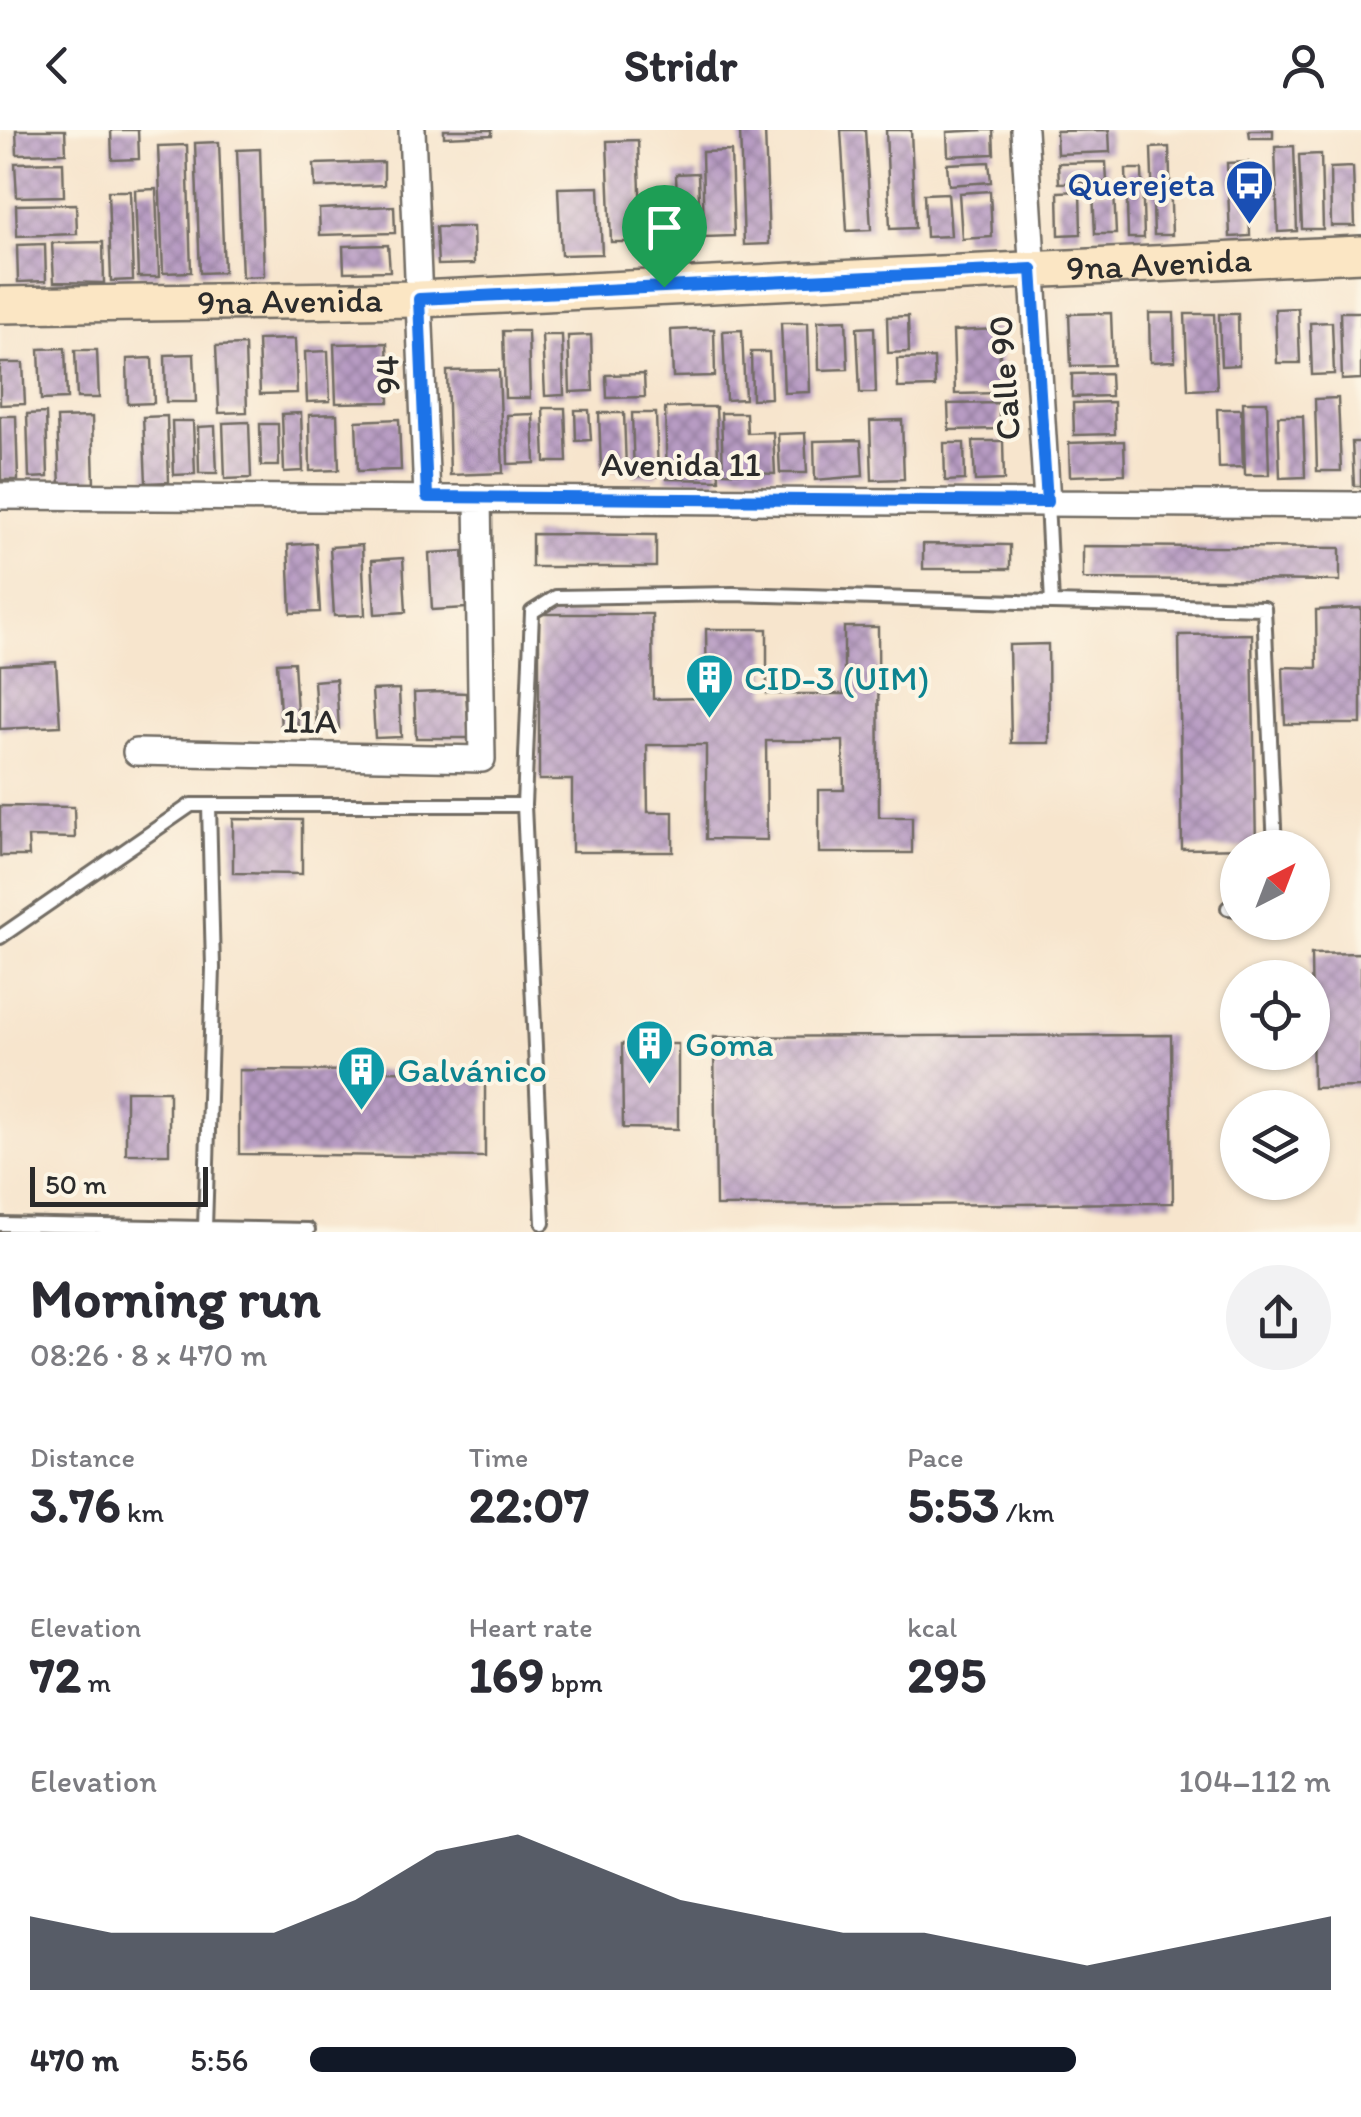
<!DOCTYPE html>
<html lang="en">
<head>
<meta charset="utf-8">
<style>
  :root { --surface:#fff; --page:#f2f2f3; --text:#2b2b33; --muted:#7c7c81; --accent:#111827 }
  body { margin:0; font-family:Itim,sans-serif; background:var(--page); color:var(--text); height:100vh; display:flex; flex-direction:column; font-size:38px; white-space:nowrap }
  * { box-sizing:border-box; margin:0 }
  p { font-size:32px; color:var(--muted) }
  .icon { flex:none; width:55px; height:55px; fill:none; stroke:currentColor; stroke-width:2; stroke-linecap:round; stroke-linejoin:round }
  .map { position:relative; height:1102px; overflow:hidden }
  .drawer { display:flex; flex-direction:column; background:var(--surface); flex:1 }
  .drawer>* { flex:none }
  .needle { width:65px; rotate:42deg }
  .controls { position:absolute; left:1220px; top:700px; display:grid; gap:20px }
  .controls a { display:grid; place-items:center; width:110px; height:110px; border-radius:50%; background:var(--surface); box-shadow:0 2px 8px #0004; font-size:50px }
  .scale { position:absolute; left:30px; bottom:25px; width:178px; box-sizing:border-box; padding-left:10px; border:5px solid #2b2b2b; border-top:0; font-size:28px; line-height:35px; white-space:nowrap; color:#2b2b2b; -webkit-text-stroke:8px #fcf5e5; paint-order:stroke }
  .pin { position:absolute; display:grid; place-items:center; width:85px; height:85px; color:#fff; margin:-102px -42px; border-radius:50% 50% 50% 0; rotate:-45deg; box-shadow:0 0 10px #0007 }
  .pin .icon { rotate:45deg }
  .round { display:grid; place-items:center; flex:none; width:105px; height:105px; border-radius:52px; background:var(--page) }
  .overview { display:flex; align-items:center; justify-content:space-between; height:170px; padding:0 30px }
  h1 { font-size:55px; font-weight:800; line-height:75px }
  .metrics { display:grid; grid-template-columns:repeat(3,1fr); gap:15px; height:170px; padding:10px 30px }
  .metrics div { display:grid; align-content:center }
  .metrics b { font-size:50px; font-weight:800 }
  .metrics small { font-size:28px; font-weight:400 }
  .metrics p { font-size:28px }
  .chart { height:280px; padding:20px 30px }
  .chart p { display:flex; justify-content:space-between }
  .chart svg { width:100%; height:180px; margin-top:10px; fill:var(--accent); opacity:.7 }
  ul { padding:0 30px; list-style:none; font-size:32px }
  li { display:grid; grid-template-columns:160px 120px 1fr; align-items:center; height:75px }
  li i { height:25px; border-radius:12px; background:var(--accent) }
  header { display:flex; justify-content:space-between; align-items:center; height:130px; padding:0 30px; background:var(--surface); font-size:45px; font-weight:800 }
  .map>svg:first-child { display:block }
</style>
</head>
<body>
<header><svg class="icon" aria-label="back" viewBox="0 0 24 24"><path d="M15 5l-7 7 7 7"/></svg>Stridr<svg class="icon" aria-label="person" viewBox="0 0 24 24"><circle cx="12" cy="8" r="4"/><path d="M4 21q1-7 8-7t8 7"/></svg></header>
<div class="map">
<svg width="1361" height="1102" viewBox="0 0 1361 1102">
  <defs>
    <pattern id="building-cross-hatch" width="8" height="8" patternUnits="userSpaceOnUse" patternTransform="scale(2.5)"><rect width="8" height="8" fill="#b79bc3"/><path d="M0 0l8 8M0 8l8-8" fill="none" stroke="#957f9f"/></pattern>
  </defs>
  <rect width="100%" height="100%" fill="#fcf5e5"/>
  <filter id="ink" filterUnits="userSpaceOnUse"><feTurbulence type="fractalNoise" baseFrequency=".01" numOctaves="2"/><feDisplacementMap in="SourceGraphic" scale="20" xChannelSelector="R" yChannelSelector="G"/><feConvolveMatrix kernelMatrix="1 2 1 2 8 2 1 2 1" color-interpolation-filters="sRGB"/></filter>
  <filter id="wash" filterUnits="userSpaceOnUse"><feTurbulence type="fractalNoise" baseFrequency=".0048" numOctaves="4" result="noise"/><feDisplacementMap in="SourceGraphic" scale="40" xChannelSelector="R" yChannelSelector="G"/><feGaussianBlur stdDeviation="2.25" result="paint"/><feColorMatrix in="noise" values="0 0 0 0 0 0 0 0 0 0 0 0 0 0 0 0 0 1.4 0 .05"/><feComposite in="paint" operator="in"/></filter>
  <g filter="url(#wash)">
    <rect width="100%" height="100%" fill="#f7e5cd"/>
    <g id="blocks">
      <path fill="url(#building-cross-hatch)" d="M16,0H65L66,23L17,24Z
        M111,0H138L139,29L112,30Z
        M444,0H492V5L444,7Z
        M740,0H765L769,114L744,115Z
        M841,0H865L871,100L847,101Z
        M886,0H911L915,98L890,99Z
        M985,0H993L994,24L948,26L947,2Z
        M1109,0L1110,22L1057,24L1056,1Z
        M1249,0H1273V8H1250Z
        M638,10L642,112H611L607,11Z
        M219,12L224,142L200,143L195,13Z
        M187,15L191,142L163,143L158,16Z
        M1294,16L1297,101L1278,102L1275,17Z
        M1169,17L1172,105H1154L1151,18Z
        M260,19L264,146L242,147L237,20Z
        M731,21L734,106L704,107L702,22Z
        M1321,24L1323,99H1302L1299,25Z
        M63,32L64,66L17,67L15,33Z
        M384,32V55L315,58L314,34Z
        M989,32L991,52L949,55L947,34Z
        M1106,32L1107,52L1059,53L1058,33Z
        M1248,32L1250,106L1230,107L1227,33Z
        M1353,37L1355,96H1331L1330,38Z
        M1126,39H1142L1144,108H1128Z
        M698,43L700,99L678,100L676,44Z
        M599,57L602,124L561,125L558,58Z
        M156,59L159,147H138L135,60Z
        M108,61H130L133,150L111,151Z
        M990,61L992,107L962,109L959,63Z
        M1080,61L1081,104L1059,105L1058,62Z
        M1093,61H1114L1116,104H1095Z
        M948,63L951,106L926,107L924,64Z
        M76,74L77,104L17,106L16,75Z
        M394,76L395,103L320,105L319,79Z
        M436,97H473L474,134L438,135Z
        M103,112L104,153L54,152L52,113Z
        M45,114L46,151L18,152L17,115Z
        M388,115L390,141L344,142L343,116Z
        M1298,178L1300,233H1277L1275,179Z
        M1340,182H1361V249L1342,250Z
        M1111,183L1113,235L1071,236L1069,184Z
        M1149,183H1174L1175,231L1150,232Z
        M1185,184H1214L1217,259L1188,260Z
        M1219,184H1238L1239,235L1221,236Z
        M908,186L909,222L888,223L887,187Z
        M846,190L848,239L819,240L818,191Z
        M1332,192L1334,244L1312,245L1310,193Z
        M781,193H808L810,262L784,263Z
        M874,197L876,263H860L857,198Z
        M693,199H714L715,246L673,247L671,200Z
        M999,199L1001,263L955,264L953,201Z
        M742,200L745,269L726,270L723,201Z
        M503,201H528L530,268H505Z
        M542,205H562L564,265L545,266Z
        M591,205L593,261L570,262L568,206Z
        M295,209L297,263L260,264L258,210Z
        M387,213L389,272L336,273L334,214Z
        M245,215L247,282L219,283L216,216Z
        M65,218L67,269L41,270L39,219Z
        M75,220H97L99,268H77Z
        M328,221L330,271L307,272L305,222Z
        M751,222H769L771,268L752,269Z
        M194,224L196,272H166L165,225Z
        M152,228L154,273L128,274L127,229Z
        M934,228L935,257L898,258L897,229Z
        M0,233H23L25,274L0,275Z
        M499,240L503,343L450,345L447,241Z
        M1110,243L1111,266L1072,267V244Z
        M644,244L645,267L607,268L606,245Z
        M1338,268L1341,341H1317L1315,269Z
        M1114,272L1115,304L1074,305L1073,273Z
        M1243,272H1267L1269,345H1245Z
        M999,273V299L949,300L948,274Z
        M688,277H716L719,350L667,349L665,278Z
        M543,278H565L567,332H545Z
        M1217,279H1241L1243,337L1219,338Z
        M575,280H589L591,310L576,311Z
        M46,283L48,347L29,348L27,284Z
        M301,283L303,341L284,342L282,284Z
        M599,283H624L626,339H601Z
        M632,283H656L658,346H634Z
        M721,283H746L747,303L773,302L775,344L723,342Z
        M337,284L339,340L310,341L309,285Z
        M533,284L535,333L508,334L507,285Z
        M0,286H16L18,350H1Z
        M167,286L169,352L146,353L143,287Z
        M1278,286H1303L1305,347L1280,348Z
        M92,287L94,355L60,356L57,288Z
        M399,289L401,340L358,341L356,291Z
        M902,290L904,349L872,350L870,291Z
        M172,291H193L195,344L174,345Z
        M249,292L251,348L225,349L223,293Z
        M260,294H278L279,336H261Z
        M215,296L217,343H199L198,297Z
        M805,303L807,343H780L778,304Z
        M861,310L863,346L815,350L814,311Z
        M973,311H1003L1004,350L975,351Z
        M1124,311L1125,344L1070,346L1069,313Z
        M1352,312H1361V356H1354Z
        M944,313H964L965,350L945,351Z
        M532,404L656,405V437H532Z
        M316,413L320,482L291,483L288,415Z
        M923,414L1010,415V439H923Z
        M362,415L365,485L334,486L330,417Z
        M1083,416L1340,418V451L1083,449Z
        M463,421L466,478L432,480L429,423Z
        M403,428L406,482L375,484L372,430Z
        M1361,478V594H1285L1283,537L1317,538L1316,480Z
        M539,484H652L653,569L707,568L706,499H767V564H844V497H878L879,687H912V723H819V660H844L843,611H766L767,710L706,709V615H647L648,682H673V722H572V650H539Z
        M1252,504L1256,718L1182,719L1179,505Z
        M1048,514L1049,613H1011L1009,515Z
        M56,532L60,596L0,599V535Z
        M294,532L298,599H281L277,533Z
        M336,549L339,599L317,600L314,551Z
        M399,559L401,607L375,608L372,560Z
        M440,562L466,563L469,608H416L414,563Z
        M0,676L74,677L75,708L28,707L29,726H0Z
        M233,689L302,690V744L233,743Z
        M1361,823V957L1313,958L1311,824Z
        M1171,905L1173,1073L716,1076L714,907Z
        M622,914H678V999L623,998Z
        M239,940L485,942V1027L239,1024Z
        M126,961H169V1024H126Z"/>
    </g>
  </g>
  <g filter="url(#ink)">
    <use href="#blocks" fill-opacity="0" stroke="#726c64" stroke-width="2.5"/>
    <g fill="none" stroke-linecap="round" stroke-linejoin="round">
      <defs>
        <path id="service" d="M1052,473L1264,478L1275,718
          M524,675L543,1093
          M1228,778L1238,779
          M0,807L191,675H524L532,482L556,467L733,464L1052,473L1047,372
          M0,1094L308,1100
          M205,1098L213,838L209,675"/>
        <path id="minor" d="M412,0L427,367
          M1024,0L1047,372
          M0,366L1361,375
          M136,622L482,629L478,367"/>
        <g id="secondary">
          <path id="s1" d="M0,175L419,169L1361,124"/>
        </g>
      </defs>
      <use href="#service" stroke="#726c64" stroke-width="18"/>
      <use href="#minor" stroke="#726c64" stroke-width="30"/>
      <use href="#secondary" stroke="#726c64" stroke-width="40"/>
      <use href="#service" stroke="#fff" stroke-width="12"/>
      <use href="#minor" stroke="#fff" stroke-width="25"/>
      <use href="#secondary" stroke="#fbe6c4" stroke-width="35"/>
    </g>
  </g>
  <g fill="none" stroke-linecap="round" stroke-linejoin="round" filter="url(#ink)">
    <defs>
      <path id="route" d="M1032,139L1047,372L427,367L419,169Z"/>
    </defs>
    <use href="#route" stroke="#fff" stroke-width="20"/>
    <use href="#route" stroke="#1a73e8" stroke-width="12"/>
  </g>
  <defs>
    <symbol id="bus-pin" viewBox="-11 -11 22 30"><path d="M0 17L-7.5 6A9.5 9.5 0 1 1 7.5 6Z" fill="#1a4fb4" stroke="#fcf5e5"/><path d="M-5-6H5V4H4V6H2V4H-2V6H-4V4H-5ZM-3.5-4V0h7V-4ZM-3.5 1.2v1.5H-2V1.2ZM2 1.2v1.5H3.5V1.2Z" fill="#fff"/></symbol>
    <symbol id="building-pin" viewBox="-11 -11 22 30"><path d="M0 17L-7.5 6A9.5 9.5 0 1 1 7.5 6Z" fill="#0f9aa8" stroke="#fcf5e5"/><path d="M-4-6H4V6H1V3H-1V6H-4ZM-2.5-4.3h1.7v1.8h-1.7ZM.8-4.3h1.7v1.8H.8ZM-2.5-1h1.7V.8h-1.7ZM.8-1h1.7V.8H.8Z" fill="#fff"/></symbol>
  </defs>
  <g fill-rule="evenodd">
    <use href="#bus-pin" x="1222" y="26" width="55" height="75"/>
    <use href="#building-pin" x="682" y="520" width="55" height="75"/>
    <use href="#building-pin" x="622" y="886" width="55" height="75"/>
    <use href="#building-pin" x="334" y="912" width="55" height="75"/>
  </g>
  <g text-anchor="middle" stroke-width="8" stroke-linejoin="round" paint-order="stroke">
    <g font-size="35" fill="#164399" stroke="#fcf5e5" text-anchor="end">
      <text x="1215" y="66">Querejeta</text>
    </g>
    <g font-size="35" fill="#2b2b2b" stroke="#fcf5e5">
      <text dy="12" stroke="none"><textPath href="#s1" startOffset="1160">9na Avenida</textPath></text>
      <text dy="12" stroke="none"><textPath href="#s1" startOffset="290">9na Avenida</textPath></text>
      <text transform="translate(387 245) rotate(-92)" y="12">94</text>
      <text transform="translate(1004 248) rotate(-94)" y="12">Calle 90</text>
      <text x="681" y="346">Avenida 11</text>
      <text transform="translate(310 591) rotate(1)" y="12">11A</text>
    </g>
    <g font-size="35" fill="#0d838f" stroke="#fcf5e5" text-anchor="start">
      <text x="744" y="560">CID-3 (UIM)</text>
      <text x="685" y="926">Goma</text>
      <text x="397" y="952">Galvánico</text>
    </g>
  </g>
</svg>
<div class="controls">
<a><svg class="needle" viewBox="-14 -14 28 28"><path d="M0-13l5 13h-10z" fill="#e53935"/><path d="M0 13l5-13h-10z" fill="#7c7c81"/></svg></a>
<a><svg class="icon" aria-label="locate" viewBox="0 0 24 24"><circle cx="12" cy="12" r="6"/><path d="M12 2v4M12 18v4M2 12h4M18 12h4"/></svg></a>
<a><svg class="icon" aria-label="layers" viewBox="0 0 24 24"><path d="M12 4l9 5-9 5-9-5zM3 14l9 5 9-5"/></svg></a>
</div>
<div class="scale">50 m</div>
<div class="pin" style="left:664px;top:157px;background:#1e9e55"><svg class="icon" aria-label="arrive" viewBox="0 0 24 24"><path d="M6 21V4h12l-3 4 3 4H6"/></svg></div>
</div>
<section class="drawer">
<div class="overview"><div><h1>Morning run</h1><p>08:26 · 8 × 470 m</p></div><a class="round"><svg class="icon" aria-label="share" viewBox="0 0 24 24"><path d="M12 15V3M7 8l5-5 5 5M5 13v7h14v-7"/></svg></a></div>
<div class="metrics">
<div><p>Distance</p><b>3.76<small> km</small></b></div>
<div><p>Time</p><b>22:07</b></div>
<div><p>Pace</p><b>5:53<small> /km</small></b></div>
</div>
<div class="metrics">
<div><p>Elevation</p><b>72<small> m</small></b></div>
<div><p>Heart rate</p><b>169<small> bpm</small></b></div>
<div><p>kcal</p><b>295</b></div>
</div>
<div class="chart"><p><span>Elevation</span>104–112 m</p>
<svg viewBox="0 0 160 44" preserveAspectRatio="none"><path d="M0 44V26L10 30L20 30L30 30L40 22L50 10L60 6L70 14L80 22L90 26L100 30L110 30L120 34L130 38L140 34L150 30L160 26V44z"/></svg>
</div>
<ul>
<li><b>470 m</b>5:56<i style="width:75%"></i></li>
</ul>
</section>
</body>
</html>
